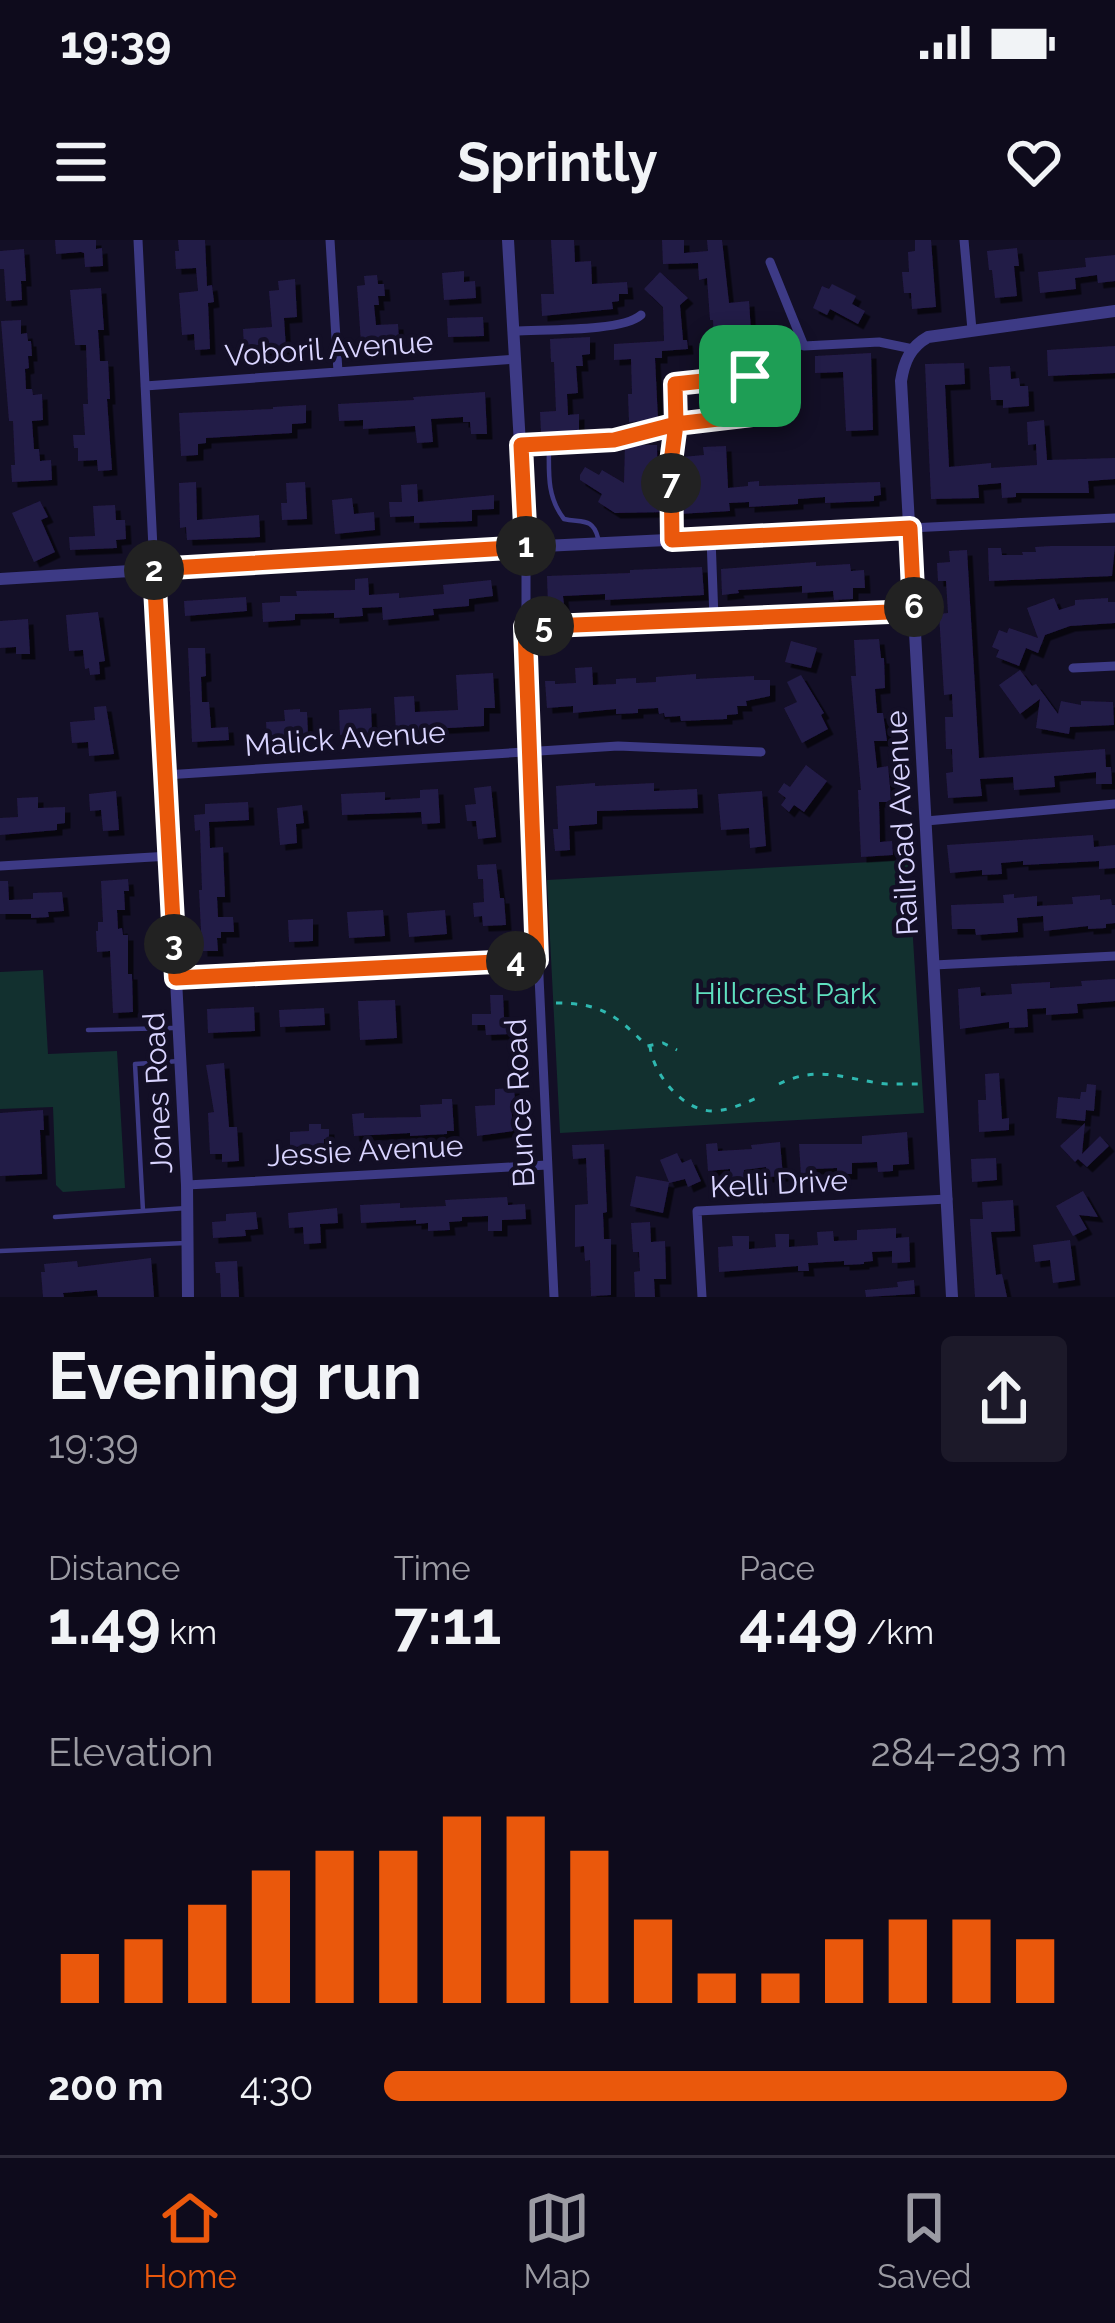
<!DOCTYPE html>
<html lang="en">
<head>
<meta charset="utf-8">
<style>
  :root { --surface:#0e0b1c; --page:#1c1929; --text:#f1f3f6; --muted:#9b9ba3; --line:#2e2b3b; --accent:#ea580c }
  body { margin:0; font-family:Raleway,sans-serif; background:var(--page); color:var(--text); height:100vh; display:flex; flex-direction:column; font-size:45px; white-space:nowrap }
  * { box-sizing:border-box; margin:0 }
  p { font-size:39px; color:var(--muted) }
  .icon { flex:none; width:66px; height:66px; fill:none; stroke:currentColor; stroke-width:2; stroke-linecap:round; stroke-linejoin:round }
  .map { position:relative; height:1057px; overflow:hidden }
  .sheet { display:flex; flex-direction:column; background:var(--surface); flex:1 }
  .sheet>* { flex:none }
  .pin { position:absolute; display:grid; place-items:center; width:102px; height:102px; color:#fff; margin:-51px; border-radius:24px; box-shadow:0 6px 18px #0006 }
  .km { position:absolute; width:60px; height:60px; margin:-30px; border-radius:50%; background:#222; color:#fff; font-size:33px; line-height:60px; text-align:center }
  .round { display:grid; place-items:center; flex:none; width:126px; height:126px; border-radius:12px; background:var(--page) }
  .overview { display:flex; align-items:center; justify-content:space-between; height:204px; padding:0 48px }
  h1 { font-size:66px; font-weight:700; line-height:90px }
  .stats { display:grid; grid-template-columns:repeat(3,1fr); gap:18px; height:204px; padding:12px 48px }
  .stats div { display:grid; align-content:center }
  .stats b { font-size:60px; font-weight:700 }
  .stats small { font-size:33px; font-weight:400 }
  .stats p { font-size:33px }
  .chart { height:336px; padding:24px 48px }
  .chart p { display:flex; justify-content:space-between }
  .chart svg { width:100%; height:216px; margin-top:12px; stroke:var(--accent); stroke-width:6 }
  ul { padding:0 48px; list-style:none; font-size:39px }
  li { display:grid; grid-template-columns:192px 144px 1fr; align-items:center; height:90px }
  li i { height:30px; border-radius:15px; background:var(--accent) }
  .status { display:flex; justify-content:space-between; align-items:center; height:84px; padding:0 60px; background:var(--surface); direction:ltr }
  .status svg { height:33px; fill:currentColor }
  header { display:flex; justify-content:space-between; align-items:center; height:156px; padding:0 48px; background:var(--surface); font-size:54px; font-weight:700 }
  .dock { display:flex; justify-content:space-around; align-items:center; height:168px; border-top:3px solid var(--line); background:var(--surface); font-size:33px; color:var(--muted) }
  .dock a { display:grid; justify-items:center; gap:6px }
  .dock .selected { color:var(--accent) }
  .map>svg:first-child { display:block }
</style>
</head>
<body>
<div class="status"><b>19:39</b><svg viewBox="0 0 49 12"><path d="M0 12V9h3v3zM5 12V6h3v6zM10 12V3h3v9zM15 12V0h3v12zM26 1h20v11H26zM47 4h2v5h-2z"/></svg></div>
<header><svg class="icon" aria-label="menu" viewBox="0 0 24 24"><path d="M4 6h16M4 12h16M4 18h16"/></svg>Sprintly<svg class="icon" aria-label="heart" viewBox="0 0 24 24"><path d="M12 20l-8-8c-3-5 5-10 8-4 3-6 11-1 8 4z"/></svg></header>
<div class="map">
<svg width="1115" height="1057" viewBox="0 0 1115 1057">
  <defs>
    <filter id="shadow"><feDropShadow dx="5.5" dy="5.5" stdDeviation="0" flood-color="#0009"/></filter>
  </defs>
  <rect width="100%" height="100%" fill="#130f26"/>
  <path fill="#12302f" d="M908,620L924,873L560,893L547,640Z
    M43,730L48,814L117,811L125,948L63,952L56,945L53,867L0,869V732Z"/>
  <path fill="#241b47" filter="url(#shadow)" d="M55,0H96V9L102,8L103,26L85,27L84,13L81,12L56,14Z
    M178,0H205L207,46L212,45L214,62L208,63L210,109L195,110L194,94L182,95L179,53L198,51L196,28L176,29L175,11H179Z
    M551,0H574L575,22L591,21L592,44L627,42L628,54H619V61L612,62L613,69L542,76L541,54H554Z
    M662,0H684V13L708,11L707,0H722L729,63L749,61L752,106L729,107L730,118L715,119L713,80H710L707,38L699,40L698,23L663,24Z
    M915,0H931L936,67L912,69L911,53H904L902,32H909L908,12L915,11Z
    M1017,8L1019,26H1014L1017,56L995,58L992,30H989L987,11Z
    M24,9L26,41H21L22,60L6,61L4,29H0V11Z
    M1115,15V41L1098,43L1097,35L1075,38L1076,49L1040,53L1038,32L1086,27L1085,18Z
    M464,31V42L475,41L476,58L444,60L442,33Z
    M660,32L688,58L680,65L683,100H687L688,109L662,111V118H655L658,180L629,182L628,154H632L631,119L614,120V104L664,101L663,67L644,49Z
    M377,35L378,44H384L385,56H378L379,65H374L376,85L398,84L399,100L361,103L357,46L365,45L364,36Z
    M295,39L297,77L284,78L286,109L261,110V105L244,106L243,89L272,87L269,51L279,50L278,41Z
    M832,44L856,56L852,64L865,71L858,84L830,69L827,75L813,68L822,46L829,49Z
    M101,48L104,90H98L100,121H108L110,159H107L112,230L98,231L97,220L78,221V208H74L73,195H85L83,164H88L86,105H75L70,50Z
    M483,77L484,96L448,97L447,78Z
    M21,80V94L27,93L28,101H31L32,116H28L29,128L25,129L26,149H32L33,155L42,154L43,180L32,181L34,209H39L40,221L51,220L52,240L12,242L11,225H15L13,181H9L1,81Z
    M590,97V114L582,115L583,126H576L578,153L567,154L568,175L579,174V191L541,192L540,172L556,171L554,122H551L550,99Z
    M1115,106V133L1048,136L1047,110Z
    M871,113L873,190L846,191L843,132L815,133V116Z
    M964,123L965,144L945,145L949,227L991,223V228L1037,225L1036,204L1028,205L1027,182L1044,180L1047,220L1115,218V239L1088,241L1089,253H1016V257L1002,258L1001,243L978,245L979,258L931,259L925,124Z
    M1010,126L1011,139L1019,138L1020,146H1028L1029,166L1003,168V160H991L989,127Z
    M485,152L487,194H471L470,182H463V177L431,179L433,202L417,203L415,186L363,189V180L339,181L338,164L414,160L413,157Z
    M306,165V183L292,184V193L206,198V203L198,204V215L181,216L179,173L273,169V167Z
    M625,205H657L658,257H665V272L615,273L598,262L602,254L580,240V235L585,227L599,235L602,230L624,243Z
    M726,206L728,248L748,246V242L759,241V246L880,242L881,255L874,256V261L825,263V257L798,259V264L782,265L749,267V262L729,263L730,271L678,274V256H684L682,217L704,215L703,207Z
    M196,242L197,280L259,275L260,297L187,300L186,287L180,288L179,243Z
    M305,242L307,279L282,280L281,263H287L286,243Z
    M417,244L418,262L494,255V269L472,270V281L414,283V276L390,277L389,262H402L401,245Z
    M352,258L354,274L374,272L375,290L335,294L332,260Z
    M40,261L48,277L41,280L55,312L34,322L12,273Z
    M115,265L116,280H125L126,299L116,300L117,308L70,310L69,297L95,296L93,266Z
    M1051,306H1115L1112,336L989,341L988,308H1001L1002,315H1023L1022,312H1036L1035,307Z
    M967,310L979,518L1105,509L1106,527H1111L1112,544H1096V532L1054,536L1055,547L1014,550L1013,537L980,539L982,556L948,558L946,533L953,532L952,509H946L945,477H953L952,454L944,455L939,374L948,373L946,341H938L937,323L950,322L949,311Z
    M816,322V326L850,324L851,331L864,330L865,348H853V359L834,360L833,351L802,353V346L738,350L739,353L722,355L721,329Z
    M702,327L704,355L605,360V354L563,356L564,365L548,366L547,336L630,333V330Z
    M368,338L369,355L399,353V358L444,354L443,345L491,340L493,356L469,359V366L433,369L434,375L383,380L382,367L362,368L363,376L334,378V373L295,374V380L263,382L262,363L280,362V356H297L296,351L355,350V339Z
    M246,357L247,371L185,376L184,361Z
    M1054,358L1059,370L1075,365V360L1108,358V362H1115V383L1070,386L1045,395L1038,413L1026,408L1019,426L996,417L999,410L992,407L999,390L1007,393L1009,388L1038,398L1027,368Z
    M98,372L105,421L99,422L100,434L90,435L89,428L85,429L83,410L69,411L66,375Z
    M28,379L30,414H16V407L0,408V381Z
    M879,399L881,418H884L885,448L875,449L877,473H883L887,501H874L877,528L888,526L890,546L891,562H879L880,602L892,601L893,615L861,617L858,550H861L851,436H856L854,400Z
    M791,401L817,408L811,428L785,422Z
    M188,408H205L206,436L201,437L202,462H209L211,488L228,487L229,500L192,502Z
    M592,427L593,445L616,444V439L636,438V443L656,442V437L696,434V439L754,436V440H770V456L746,461L747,466H737L738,474L727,475V479L681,481L680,476L665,477L664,473L659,474L658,468L638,469V473L616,474V469L573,473V466L547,468L545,441H555V444L576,443L575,428Z
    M1020,430L1032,446L1036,444L1058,474L1061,461L1081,465V461L1113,462L1114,485L1070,487L1069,494L1036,488L1040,459L1020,474L999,445Z
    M493,433L495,468H484V486L396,491L394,457L414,456L415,472L458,470L456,435Z
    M801,435L824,473L821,475L828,489L802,503L784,468L797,462L787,442Z
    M106,466L114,514L89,516L88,502L72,503L70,482L95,480L94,467Z
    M371,468L372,493L340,495L339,470Z
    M300,469V472H307L308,495L267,497L266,482L285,481L284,470Z
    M806,525L827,541L804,572L794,565L789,572L781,565L786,558L778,552L784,543L790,547Z
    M595,543V546L654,543V551L697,549L698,568L597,571V584L569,586L570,610L555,611L553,589H558L556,546Z
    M491,546L496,597L478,599L476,581H467L465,565L476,564L474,548Z
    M438,549L440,583L422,584L421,572L342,575L341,554L385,552V560L420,558V550Z
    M116,551L119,590L103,591L101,570L90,571L89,554Z
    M762,551L766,606L750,608L749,588L721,590L718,554Z
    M38,557V568L65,567V583L57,584V590L0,595V578L18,577L17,558Z
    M248,562L249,580L209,582L210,608L223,607L225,657H217L218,677H233L234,692H221V698H217L218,711H202L199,650H202L200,590L195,591L194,575L205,574V564Z
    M302,565L304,583L296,584L297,603L280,605L277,568Z
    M1093,595L1094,607L1115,605V628L1099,629V621L1023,625V621L1001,623L1002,634L982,635V630L950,633L947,605Z
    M496,624L500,658H504L506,685L483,686L482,676L474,677L473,663L484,662L483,639H478L477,625Z
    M128,639L129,651H124L125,670H117L118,689L122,688L123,695H128V734H132L133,772L113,773L110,711L97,712L96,691H98V682H103L101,641Z
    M0,641H8L9,660L33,659V653L62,652L64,671L48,672L49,677L31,678V674H0Z
    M1014,654V658L1037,656V666L1073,664L1072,657L1100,655V660L1111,659L1112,665H1115V683L1106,684V688L1088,689V686L1044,691L1043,676L1017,678L1018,692L976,695L975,689H952L951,665L1004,663L1003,655Z
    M383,670L385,696L349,698L347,672Z
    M445,670L447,694L409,697L407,673Z
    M313,679V701L289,702L288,680Z
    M1115,739V761L1077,764L1078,773L1046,775V768L1027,769L1028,787L1009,788V782L960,789L958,749L980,747L981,756L1012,754L1011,744L1050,742V748L1082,746L1081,741Z
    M490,755H503L504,777H510L511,794L486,795L485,785H472V774H491Z
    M395,760L397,798L360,800L358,761Z
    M254,767L255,791L208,793L207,769Z
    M324,768L325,785L280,787L279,770Z
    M224,823L229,887H237L239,921L222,922V914H210L208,873L214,872L206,825Z
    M999,833L1002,879L1009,878V890L979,892L978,860H986L985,834Z
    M1087,844L1096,845L1094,871L1086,870L1085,881L1056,878L1058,857L1080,859L1081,852H1086Z
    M514,848L515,861H511L513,891L477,896L475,866L495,865V849Z
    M442,859H452L454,891H447V894L410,896V893L354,896L352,874L364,873V878L421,877L420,865L442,864Z
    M43,870L44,890H40L42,934L0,936V873Z
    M1085,883L1082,914L1100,896L1109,906L1087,927L1078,919L1075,922L1060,906Z
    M309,884H321V889H329V899H324V906L290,907V892L309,891Z
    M907,892L909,924L893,925V931L878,932L877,922L852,923V934H837V928L813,929V935L801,936L799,904H862V896Z
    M780,902L783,936L767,937L766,927L744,930V939L730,940V929L708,931L706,904L717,903L718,911L752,909L751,905Z
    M604,904L607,972L603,973L604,999H611V1055L591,1056L590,1020L585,1021L584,1006L575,1007V965L588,964L586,918L573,919L572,905Z
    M677,913L682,923L691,919L701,941L688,947L685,939L669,943L663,973L630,966L636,936L669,942L660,920Z
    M996,918L997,940L972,942L971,919Z
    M1083,951L1098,977L1079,975L1087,989L1073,996L1056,966Z
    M507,957L508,965L525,964L526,979L502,980V991H488V976L462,977V981L449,982L450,990L428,991V983L416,984V980L361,983L360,965L400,963V968L446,966L445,960Z
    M1013,960L1015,991L991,992L996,1035L1002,1034L1007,1057H975L970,979H983L982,962Z
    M337,968L338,983L320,984L321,1003L304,1004L303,987L289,988L288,973Z
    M256,972L258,989L245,990L246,996L213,998L212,982L226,981V974Z
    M650,982L651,1002L665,1001L666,1039H654L655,1057H635L634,1032L640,1031L639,1012H633L631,983Z
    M896,988V998L909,997L910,1022L892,1023V1011L872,1012L873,1021L864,1022V1024L844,1025V1021L808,1023L809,1031H798V1026L719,1032L718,1007L733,1006L732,996H749V1009L776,1007L775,994H789V1007L818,1005L817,992L833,991L834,1001L857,1000V990Z
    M1070,1000L1075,1040L1053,1043L1050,1020L1035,1022L1033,1005Z
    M151,1018L154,1057H98L97,1050L63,1053L64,1057H43L41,1032H45L44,1024L77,1021L78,1027Z
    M237,1021L239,1057H221L220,1033H216L215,1022Z
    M914,1040L915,1054L866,1057L865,1050L898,1047L897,1042Z"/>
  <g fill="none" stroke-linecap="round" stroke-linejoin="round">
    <path stroke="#2fb8b0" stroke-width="3" stroke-dasharray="6 9" stroke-linecap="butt" d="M556,763C601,763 616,775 647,806L663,803L677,810
      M650,806C653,834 683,872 714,871C731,870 745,863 761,856
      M779,844C820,824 846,840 887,844C897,844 908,844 918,844"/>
    <path stroke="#3d3a85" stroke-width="4.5" d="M549,203C549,231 546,256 564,279C581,283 593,277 598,298
      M521,205L614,200L676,185L752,175L750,136L675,144L676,185L671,222L672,299
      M88,790L173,788
      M143,971L135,824L180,821
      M55,977L187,968
      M0,1011L186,1003"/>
    <path stroke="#3d3a85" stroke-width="9" d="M138,0L154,329
      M330,0L338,132
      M964,0L972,90
      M770,22L804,106L879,102L913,109
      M514,91C543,89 622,92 641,75
      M145,146L516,119
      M910,288L1115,278
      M711,298L714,379
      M526,307V459L554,1057
      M525,387L914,371
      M1073,428L1115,426
      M165,535L618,506L761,512
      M926,581L1115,564
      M0,626L170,616
      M934,725L1115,716
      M176,738L537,720
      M187,945L547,925
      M702,1057L697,971L948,959"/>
    <path stroke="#3d3a85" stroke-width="12" d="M508,0L526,307
      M154,329L187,945L188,1057
      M0,339L501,308L910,288
      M952,1057L901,141C904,122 910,107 928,97L1115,71"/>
  </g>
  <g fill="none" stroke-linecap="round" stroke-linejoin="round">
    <defs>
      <path id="route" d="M750,136L752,175L676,184L614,200L521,205L526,307L154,329L176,738L537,720L525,387L914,371L910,288L672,300L671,222L676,184L675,144L750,136"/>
    </defs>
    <use href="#route" stroke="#fff" stroke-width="24"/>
    <use href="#route" stroke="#ea580c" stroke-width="15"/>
  </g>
  <g text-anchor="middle" stroke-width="9" stroke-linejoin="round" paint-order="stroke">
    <g font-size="30" fill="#d9d4ff" stroke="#130f26">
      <text transform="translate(329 109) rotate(-4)" y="10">Voboril Avenue</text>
      <text transform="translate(345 499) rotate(-4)" y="10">Malick Avenue</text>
      <text transform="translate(902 583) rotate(-93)" y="10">Railroad Avenue</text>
      <text transform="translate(158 853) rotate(-93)" y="10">Jones Road</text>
      <text transform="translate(520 863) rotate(-93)" y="10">Bunce Road</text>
      <text transform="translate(365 911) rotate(-3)" y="10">Jessie Avenue</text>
      <text transform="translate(779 944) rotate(-3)" y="10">Kelli Drive</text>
    </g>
    <g font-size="30" fill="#5fe0c0" stroke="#130f26">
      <text x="785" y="764">Hillcrest Park</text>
    </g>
  </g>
</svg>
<div class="pin" style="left:750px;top:136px;background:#1e9e55"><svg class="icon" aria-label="arrive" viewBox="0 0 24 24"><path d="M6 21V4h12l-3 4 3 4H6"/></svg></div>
<b class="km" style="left:526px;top:306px">1</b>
<b class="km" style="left:154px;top:330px">2</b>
<b class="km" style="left:174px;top:704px">3</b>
<b class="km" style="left:516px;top:721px">4</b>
<b class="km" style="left:544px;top:386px">5</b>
<b class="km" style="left:914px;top:367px">6</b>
<b class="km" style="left:671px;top:243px">7</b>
</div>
<section class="sheet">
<div class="overview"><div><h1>Evening run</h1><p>19:39</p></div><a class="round"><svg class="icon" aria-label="share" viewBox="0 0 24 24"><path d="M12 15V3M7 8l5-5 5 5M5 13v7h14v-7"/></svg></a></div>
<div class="stats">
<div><p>Distance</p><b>1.49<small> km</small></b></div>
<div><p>Time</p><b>7:11</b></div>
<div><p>Pace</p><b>4:49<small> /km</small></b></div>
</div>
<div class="chart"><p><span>Elevation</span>284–293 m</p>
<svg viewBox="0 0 160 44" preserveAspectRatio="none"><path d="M5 44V34M15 44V31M25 44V24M35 44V17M45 44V13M55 44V13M65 44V6M75 44V6M85 44V13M95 44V27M105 44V38M115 44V38M125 44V31M135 44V27M145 44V27M155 44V31"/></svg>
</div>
<ul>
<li><b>200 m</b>4:30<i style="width:100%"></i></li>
</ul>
</section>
<nav class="dock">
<a class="selected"><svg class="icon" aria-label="home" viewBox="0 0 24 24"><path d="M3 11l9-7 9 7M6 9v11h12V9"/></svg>Home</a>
<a><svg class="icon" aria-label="map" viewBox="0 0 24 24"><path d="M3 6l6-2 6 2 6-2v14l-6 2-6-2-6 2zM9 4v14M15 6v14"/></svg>Map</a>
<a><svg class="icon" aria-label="saved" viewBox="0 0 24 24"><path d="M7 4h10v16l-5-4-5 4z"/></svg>Saved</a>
</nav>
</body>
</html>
